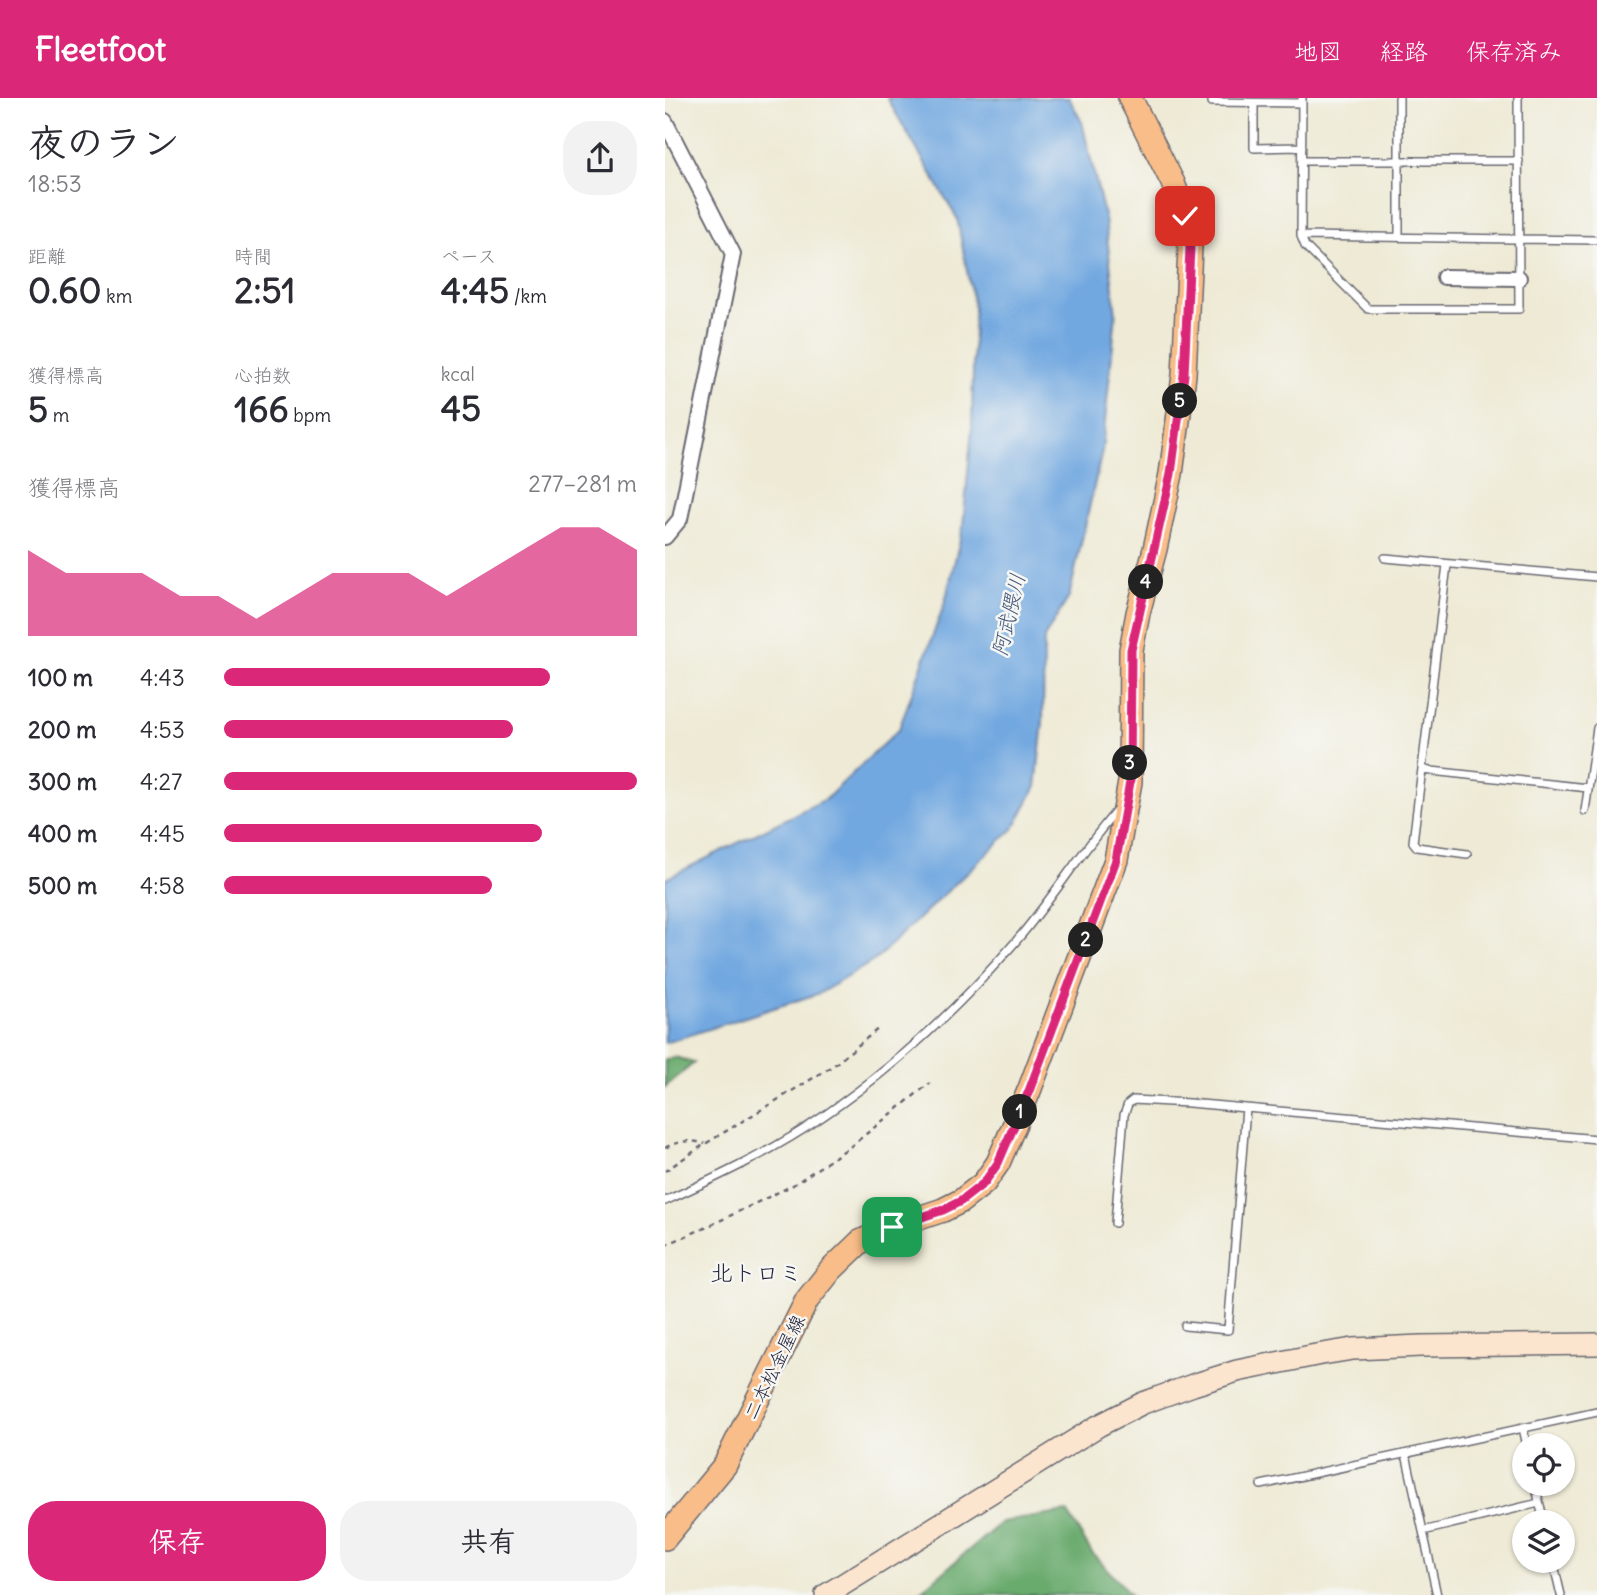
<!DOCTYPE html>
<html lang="ja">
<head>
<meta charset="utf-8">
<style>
  :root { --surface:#fff; --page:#f2f2f3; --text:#2b2b33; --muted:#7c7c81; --accent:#db2777 }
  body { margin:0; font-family:Delius,"Klee One",sans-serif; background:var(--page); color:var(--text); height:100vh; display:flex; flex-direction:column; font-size:26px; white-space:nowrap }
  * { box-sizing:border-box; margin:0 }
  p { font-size:23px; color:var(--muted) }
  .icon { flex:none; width:38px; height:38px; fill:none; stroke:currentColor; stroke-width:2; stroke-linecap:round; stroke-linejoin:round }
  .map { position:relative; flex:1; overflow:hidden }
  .details { display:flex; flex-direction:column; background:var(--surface); width:665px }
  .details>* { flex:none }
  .fabs { position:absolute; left:847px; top:1335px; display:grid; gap:14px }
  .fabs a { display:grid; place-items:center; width:63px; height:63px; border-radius:50%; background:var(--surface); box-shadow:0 2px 5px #0004; font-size:35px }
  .pin { position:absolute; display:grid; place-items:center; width:60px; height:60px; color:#fff; margin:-30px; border-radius:14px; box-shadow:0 4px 10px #0006 }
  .km { position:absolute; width:35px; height:35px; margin:-18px; border-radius:50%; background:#222; color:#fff; font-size:19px; line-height:35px; text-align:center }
  .round { display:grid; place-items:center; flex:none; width:74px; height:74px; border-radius:28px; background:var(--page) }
  .overview { display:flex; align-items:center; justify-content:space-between; height:119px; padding:0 28px }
  h1 { font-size:38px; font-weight:800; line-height:52px }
  .stats { display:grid; grid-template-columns:repeat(3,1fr); gap:10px; height:119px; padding:7px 28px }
  .stats div { display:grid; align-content:center }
  .stats b { font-size:35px; font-weight:800 }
  .stats small { font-size:19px; font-weight:400 }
  .stats p { font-size:19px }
  .chart { height:196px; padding:14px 28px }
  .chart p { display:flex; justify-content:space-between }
  .chart svg { width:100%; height:126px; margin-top:7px; fill:var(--accent); opacity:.7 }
  .cta { display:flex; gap:14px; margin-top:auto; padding:14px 28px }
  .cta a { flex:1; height:80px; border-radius:28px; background:var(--accent); color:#fff; font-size:28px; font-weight:800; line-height:80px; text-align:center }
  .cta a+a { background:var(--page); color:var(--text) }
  ul { padding:0 28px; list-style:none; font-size:23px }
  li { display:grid; grid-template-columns:112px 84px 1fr; align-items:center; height:52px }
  li i { height:18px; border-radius:9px; background:var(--accent) }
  header { display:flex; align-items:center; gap:42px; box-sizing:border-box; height:98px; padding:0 35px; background:var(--accent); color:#fff }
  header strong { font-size:33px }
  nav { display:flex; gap:38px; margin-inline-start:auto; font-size:24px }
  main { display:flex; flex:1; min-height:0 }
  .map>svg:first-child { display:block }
</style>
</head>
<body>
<header>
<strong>Fleetfoot</strong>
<nav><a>地図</a><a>経路</a><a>保存済み</a></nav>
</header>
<main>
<section class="details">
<div class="overview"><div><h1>夜のラン</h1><p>18:53</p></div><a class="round"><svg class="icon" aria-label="share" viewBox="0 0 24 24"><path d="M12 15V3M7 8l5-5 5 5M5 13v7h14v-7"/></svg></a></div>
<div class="stats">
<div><p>距離</p><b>0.60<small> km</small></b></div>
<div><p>時間</p><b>2:51</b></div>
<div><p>ペース</p><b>4:45<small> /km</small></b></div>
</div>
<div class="stats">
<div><p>獲得標高</p><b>5<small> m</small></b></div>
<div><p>心拍数</p><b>166<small> bpm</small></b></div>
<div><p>kcal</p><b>45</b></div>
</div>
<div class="chart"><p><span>獲得標高</span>277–281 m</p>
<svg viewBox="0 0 160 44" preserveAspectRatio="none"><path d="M0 44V14L10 22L20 22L30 22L40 30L50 30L60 38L70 30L80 22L90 22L100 22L110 30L120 22L130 14L140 6L150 6L160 14V44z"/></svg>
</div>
<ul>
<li><b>100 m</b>4:43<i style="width:79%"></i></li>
<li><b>200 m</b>4:53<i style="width:70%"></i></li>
<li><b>300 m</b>4:27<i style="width:100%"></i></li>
<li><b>400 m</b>4:45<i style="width:77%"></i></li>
<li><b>500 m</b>4:58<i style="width:65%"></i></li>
</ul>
<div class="cta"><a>保存</a><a>共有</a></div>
</section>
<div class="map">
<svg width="932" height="1497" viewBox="0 0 932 1497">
  <rect width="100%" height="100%" fill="#f6f6f2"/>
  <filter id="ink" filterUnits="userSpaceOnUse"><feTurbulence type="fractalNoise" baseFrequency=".0143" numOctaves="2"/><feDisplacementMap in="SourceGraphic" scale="14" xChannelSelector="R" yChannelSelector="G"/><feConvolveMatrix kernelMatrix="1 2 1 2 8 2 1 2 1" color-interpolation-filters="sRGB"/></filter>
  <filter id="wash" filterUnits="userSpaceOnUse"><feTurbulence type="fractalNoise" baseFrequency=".00686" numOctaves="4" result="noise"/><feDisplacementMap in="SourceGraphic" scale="28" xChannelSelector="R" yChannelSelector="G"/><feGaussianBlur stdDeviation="1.57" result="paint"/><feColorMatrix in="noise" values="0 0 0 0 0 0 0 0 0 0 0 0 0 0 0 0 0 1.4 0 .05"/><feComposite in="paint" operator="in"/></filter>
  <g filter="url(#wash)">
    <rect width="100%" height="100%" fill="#eeead5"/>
    <path fill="#69aa6d" stroke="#466654" stroke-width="2" d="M10,959L29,965L0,989V962Z
      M402,1414L427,1455L466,1497H251L337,1424Z"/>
    <path fill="#72a8e0" stroke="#4a658e" stroke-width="2" d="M222,0H404L417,24L440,121L451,216L437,353L404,499L379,540L378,624L371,689L349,730L210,862L155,895L0,945V781L161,701L234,631L280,504L298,429L307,329L309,210L292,120Z"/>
  </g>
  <g filter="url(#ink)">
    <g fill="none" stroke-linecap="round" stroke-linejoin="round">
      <defs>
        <path id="lane" d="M637,0L636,138L932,142
          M734,0V139
          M547,4L637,5
          M589,5V50L637,49
          M637,63H854
          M636,138L640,148L703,211H854L853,0
          M720,460L932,479
          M782,467L748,744L752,749L802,756
          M757,672L923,690
          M920,713L932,630
          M0,1103C55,1078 110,1052 160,1017C231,968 296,907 352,842C388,800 417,752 453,711
          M450,1125L459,1017L463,1006L468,1002L524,1005L932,1041
          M520,1228L563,1232L581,1010
          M858,1330L862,1348
          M741,1356L772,1497
          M870,1386L879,1424
          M596,1387L932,1314
          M758,1433L874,1405
          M888,1463L896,1497"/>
        <path id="street" d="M0,23L68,156L15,421L0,439
          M779,179L854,180"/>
        <path id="secondary" d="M161,1497L433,1328L478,1305L528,1287L572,1273L651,1257L688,1251L756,1248L932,1246"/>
        <path id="primary" d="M0,1440L60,1367L142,1202L166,1172L195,1144L227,1129L278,1112L296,1103L319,1085L333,1065L364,993L451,762L465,684L466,552L473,515L490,451L506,376L519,277L525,150L520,118L508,85L465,0"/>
      </defs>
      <use href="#lane" stroke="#696871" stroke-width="10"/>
      <use href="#street" stroke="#696871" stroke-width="18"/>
      <use href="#secondary" stroke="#696871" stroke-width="24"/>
      <use href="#primary" stroke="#696871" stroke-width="26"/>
      <path stroke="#696871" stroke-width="2.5" stroke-dasharray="5 5" stroke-linecap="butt" d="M0,1050C13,1043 26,1041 40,1046
        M0,1073L40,1046L168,968L214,930
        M0,1147L42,1129L128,1087L186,1048L265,985"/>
      <use href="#lane" stroke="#fff" stroke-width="7"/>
      <use href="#street" stroke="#fff" stroke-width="14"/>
      <use href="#secondary" stroke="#fce5cf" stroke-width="21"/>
      <use href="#primary" stroke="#f8bd88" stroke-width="23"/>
    </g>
  </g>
  <g fill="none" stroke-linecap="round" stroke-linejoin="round" filter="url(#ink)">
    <defs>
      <path id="route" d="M227,1129L278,1112L296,1103L319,1085L333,1065L364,993L451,762L465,684L466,552L506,376L519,277L525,150L520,118"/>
    </defs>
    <use href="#route" stroke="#fff" stroke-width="14"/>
    <use href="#route" stroke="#db2777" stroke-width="9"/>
  </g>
  <g text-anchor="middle" stroke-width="5" stroke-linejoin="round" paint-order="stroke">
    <g font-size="19" fill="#22223b" stroke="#f6f6f2">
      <text transform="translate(109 1269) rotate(-64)" y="7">二本松金屋線</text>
    </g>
    <g font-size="21" font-style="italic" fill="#42587d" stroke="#f6f6f2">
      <text transform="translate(344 517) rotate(-77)" y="7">阿武隈川</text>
    </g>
    <g font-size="23" fill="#22223b" stroke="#f6f6f2">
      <text x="91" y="1183">北トロミ</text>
    </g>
  </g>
</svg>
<div class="fabs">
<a><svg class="icon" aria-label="locate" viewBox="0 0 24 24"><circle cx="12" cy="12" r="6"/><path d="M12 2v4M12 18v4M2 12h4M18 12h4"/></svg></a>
<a><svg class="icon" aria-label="layers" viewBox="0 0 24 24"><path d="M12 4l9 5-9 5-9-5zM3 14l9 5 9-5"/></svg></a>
</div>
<div class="pin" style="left:227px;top:1129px;background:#1e9e55"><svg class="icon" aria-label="arrive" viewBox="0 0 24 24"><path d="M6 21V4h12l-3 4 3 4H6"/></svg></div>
<div class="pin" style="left:520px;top:118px;background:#d93025"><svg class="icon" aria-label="check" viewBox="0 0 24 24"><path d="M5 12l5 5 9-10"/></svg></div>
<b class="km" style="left:355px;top:1014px">1</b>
<b class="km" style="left:421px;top:842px">2</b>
<b class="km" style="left:465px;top:665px">3</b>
<b class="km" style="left:481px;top:484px">4</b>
<b class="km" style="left:515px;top:303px">5</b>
</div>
</main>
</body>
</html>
